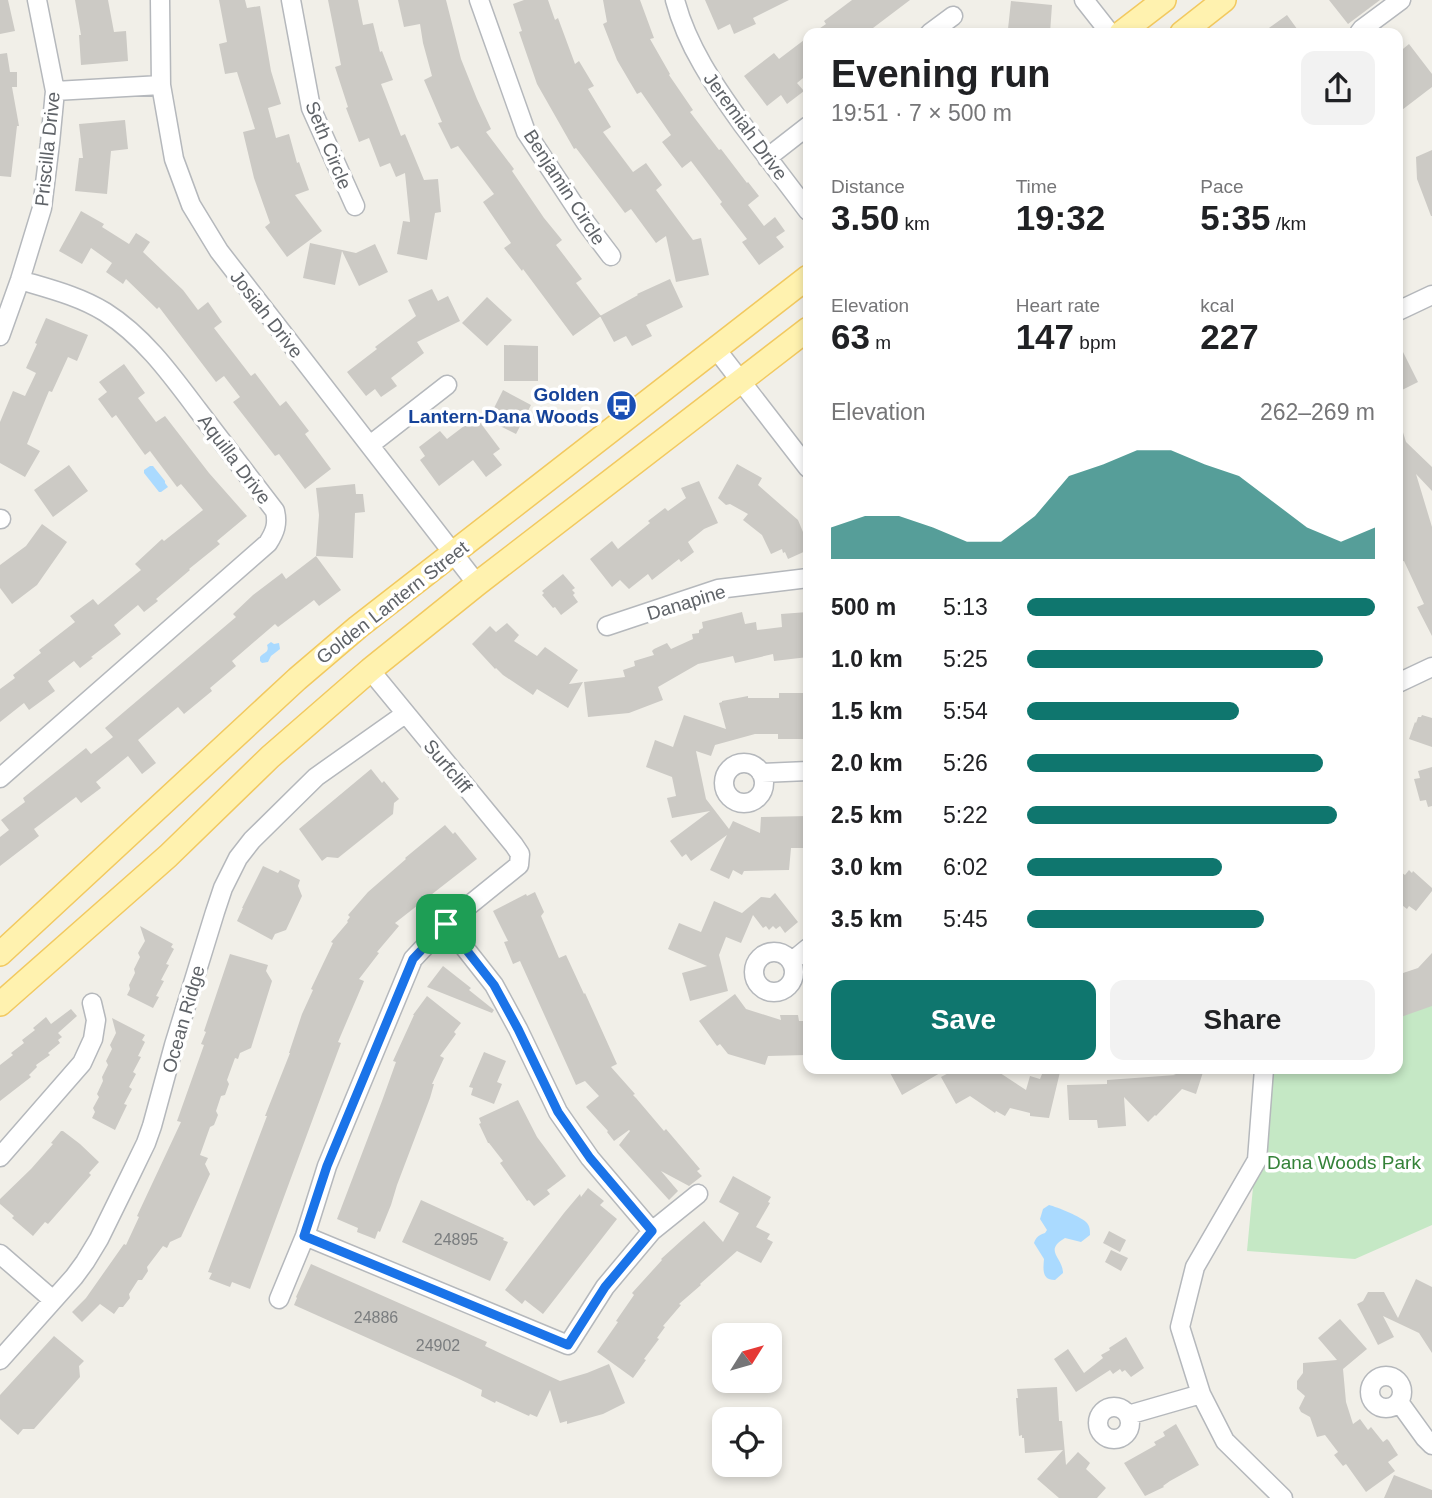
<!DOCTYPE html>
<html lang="en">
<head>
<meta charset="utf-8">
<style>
  :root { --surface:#fff; --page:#f2f2f2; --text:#202124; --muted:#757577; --accent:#0f766e }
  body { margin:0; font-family:Helvetica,sans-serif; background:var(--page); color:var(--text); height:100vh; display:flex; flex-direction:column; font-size:26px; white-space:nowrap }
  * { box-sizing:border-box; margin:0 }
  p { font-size:23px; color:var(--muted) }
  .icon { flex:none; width:38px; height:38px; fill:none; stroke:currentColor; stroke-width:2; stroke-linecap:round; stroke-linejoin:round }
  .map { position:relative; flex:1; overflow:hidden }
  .side { position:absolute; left:803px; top:28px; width:600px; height:1046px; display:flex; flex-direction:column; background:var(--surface); border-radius:14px; box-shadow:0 4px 10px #0003 }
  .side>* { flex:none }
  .needle { width:46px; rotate:53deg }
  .buttons { position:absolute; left:712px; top:1323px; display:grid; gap:14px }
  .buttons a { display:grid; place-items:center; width:70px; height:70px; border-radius:14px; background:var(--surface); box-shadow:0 4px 10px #0003; font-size:35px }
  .pin { position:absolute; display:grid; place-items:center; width:60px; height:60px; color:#fff; margin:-30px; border-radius:14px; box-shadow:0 4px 10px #0006 }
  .round { display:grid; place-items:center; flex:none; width:74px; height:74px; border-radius:14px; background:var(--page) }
  .head { display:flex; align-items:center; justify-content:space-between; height:119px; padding:0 28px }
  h1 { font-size:38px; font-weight:700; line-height:52px }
  .stats { display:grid; grid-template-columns:repeat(3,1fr); gap:10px; height:119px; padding:7px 28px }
  .stats div { display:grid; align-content:center }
  .stats b { font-size:35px; font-weight:700 }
  .stats small { font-size:19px; font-weight:400 }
  .stats p { font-size:19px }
  .chart { height:196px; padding:14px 28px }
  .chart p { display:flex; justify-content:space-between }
  .chart svg { width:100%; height:126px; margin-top:7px; fill:var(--accent); opacity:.7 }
  .cta { display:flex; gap:14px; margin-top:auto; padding:14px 28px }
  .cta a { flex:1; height:80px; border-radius:14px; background:var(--accent); color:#fff; font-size:28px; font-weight:700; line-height:80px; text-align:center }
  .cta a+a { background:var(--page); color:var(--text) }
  ul { padding:0 28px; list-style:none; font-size:23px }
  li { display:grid; grid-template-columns:112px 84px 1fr; align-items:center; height:52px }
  li i { height:18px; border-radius:9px; background:var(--accent) }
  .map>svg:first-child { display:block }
</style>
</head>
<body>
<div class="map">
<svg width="1432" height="1498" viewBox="0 0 1432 1498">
  <rect width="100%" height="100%" fill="#f1efe8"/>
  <path fill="#c5e8c5" d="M1432,963V1225L1355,1259L1247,1251L1263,1081L1279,1069H1398V987Z"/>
  <path fill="#aadaff" d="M150,466H153L165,481V483L168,487L161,492H159L144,473V470Z
    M271,642L274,644L279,643L280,649L271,656L268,662L262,663L260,661V657C263,652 270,653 267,645Z
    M1049,1205C1057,1207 1082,1217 1087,1223C1090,1227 1090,1230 1090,1235L1081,1242L1065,1238C1043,1251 1063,1257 1063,1273L1055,1280C1042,1280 1043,1270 1044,1259L1034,1243C1036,1237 1039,1235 1045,1233L1047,1230L1040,1219L1043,1209Z"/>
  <path fill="#cccac5" d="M0,0H8L15,31L0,34Z
    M75,0H108L114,32L126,31L128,61L81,65L79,35H81Z
    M219,0H245L247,8L260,6L271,71L281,104L268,108L276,138L289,134L297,163L299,162L309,190L295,195L322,231L287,257L265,227L270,223L254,178L243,132L255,129L237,72L225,74L219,44L227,42Z
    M328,0H358L363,25L373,23L380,52L382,51L393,80L381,84L401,136L405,134L424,180L438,179L441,212L435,213L427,260L397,254L403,221L410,222L405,173L396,177L390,163L380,167L369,138L359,142L346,108L348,107L335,67L341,65Z
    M398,0H446L461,59L477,99L491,129L486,132L514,169L512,171L544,218L562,240L556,245L582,279L576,283L601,316L573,336L523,269L522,271L504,248L511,243L483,202L494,194L458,146L451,149L438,123L442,122L424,80L432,76L423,43L420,24L404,27Z
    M524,0H548L555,20L558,18L575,64L579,61L594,86L588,89L611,127L603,132L633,172L646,163L662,185L656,190L693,240L701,238L709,275L676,282L666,236L656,243L631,209L625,213L576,148L574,149L537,84L519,32L522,31L513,4Z
    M603,0H640L654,38L650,39L670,74L669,75L693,110L690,112L719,150L721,149L747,183L748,182L759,196L748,205L764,226L775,217L785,231L776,237L784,247L759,265L742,242L747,239L720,204L722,202L691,161L682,168L662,142L671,135L641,92L637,94L617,60L603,24L607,22Z
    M705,0H789L753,18L756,24L734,34L730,24L718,30Z
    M852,0H910L873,28L877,33H813L826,24L824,21Z
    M1329,0H1380L1348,24Z
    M1011,1L1052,5L1050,33H1020V31L1008,29Z
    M1287,15L1300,33H1262Z
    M808,37V74L797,83L804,91L787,104L781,95L767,106L744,76L774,53L779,59Z
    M1409,44L1432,74V87L1398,113V53Z
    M7,53L10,72H17V87H12L19,126H17L11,177L0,176V54Z
    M125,120L128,149L111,151L107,194L75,191L79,158H83L79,124Z
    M1432,150V216H1431L1417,179L1416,157Z
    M81,211L104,224L102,227L129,244L136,233L150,242L143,252L183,290L198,310L208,302L222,322L214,328L251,376L255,373L280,406L286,401L309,431L305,434L331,469L305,489L279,454L275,456L233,402L240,397L224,376L216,382L159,307L157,309L126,279L123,284L106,272L112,263L91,248L82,264L59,251Z
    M310,243L356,253L375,244L388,272L359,286L342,251L335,285L303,278Z
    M670,279L683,307L646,325L652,336L632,346L626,336L614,342L600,316L638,295L637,294Z
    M432,289L438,301L448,296L460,321L417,342L424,353L391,378L397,386L381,397L375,389L366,396L347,372L377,349L375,347L416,316L408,300Z
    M487,297L512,320L487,346L462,323Z
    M46,318L88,335L77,361L68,357L52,392L49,391L27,444L40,451L25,477L0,463V422L13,391L25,396L36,373L26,368L37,344L35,343Z
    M1398,342L1418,382L1398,392Z
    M504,345L538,346V381H504Z
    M124,364L145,393L138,398L156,422L165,416L209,473L247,516L217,541L220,544L189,569L190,570L156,599L158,601L144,612L138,605L114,625L121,634L91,657L93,658L80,668L74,661L48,681L55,691L29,710L24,703L0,722V689L15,678L13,675L41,653L39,650L75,622L70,616L93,599L98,605L141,570L135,564L162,539L164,541L203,510L181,484L177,487L150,451L145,455L116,415L112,418L98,399L107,392L99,382Z
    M503,390L531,405L516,434L488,420Z
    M476,417L500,449L493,454L502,465L486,477L473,460L439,486L420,460L425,456L419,447L440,431L447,439Z
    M1398,426H1401L1406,442L1432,467V491L1416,474L1432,527V636L1417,607L1424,604L1404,561L1398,562Z
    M737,464L762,478L758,485L798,520L808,544V550L788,559L785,552L783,553L782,549L771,554L762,535L743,520L748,514L730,504L726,505L718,498Z
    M69,465L88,491L53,517L34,490Z
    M699,481L718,523L704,529L688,542L694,552L681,562L679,559L652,580L648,574L629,589L620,580L612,587L590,559L612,541L618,549L650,523L648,521L665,508L668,511L686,498L681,488Z
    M355,484L356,494H363L365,512L355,513L353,558L316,556L319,515L316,488Z
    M42,524L67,542L37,585L12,604L0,588V565L26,546Z
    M316,556L341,590L319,606L314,600L278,627L275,624L232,661L236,666L210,688L212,691L184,714L178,707L138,740L156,763L142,774L128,756L96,782L101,788L81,803L76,797L34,829L39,836L0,866V837L9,830L1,820L25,802L23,798L86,748L91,754L113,737L105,728L236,617L233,614L253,595L282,573L286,579Z
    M563,574L575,588L572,590L575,593L573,595L578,602L561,615L555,607L553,608L542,595L544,593L542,591Z
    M742,612L745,624L756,622L757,630L782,627L781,614L808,612V657L774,661L773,654L735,663L733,656L698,664L658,687L663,700L629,713L588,717L584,682L625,677L623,670L635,666L634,661L654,655L652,651L654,649L667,643L671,649L693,639L692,634L699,633V630L703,628L702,622Z
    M507,623L519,635L514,641L537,656L545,647L578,670L569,684L583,682L568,708L537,689L533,695L503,675L496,668L495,669L472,644L490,626L496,632Z
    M779,693H808V739H778V734H755L715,745L711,756L696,751L706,799L729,829L733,821L760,833L761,817L808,816V848H791L789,870L744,871L742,875L733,870L729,879L710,870L727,835L691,861L686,854L682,857L670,841L710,811L672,818L667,798L676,796L672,777L646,767L655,740L673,747L684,715L726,729L719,703L722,702V701L748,696V698H779Z
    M1422,715L1432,718V747L1409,739L1415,722L1416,723L1418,717H1421Z
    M1432,767V806L1428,807L1426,800L1420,801L1414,779L1420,778L1418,771Z
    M371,769L382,783L384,781L399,799L394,803L393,814L338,858L327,857L322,861L299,829Z
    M445,825L453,834L455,832L477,859L395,923L399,926L377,952L379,953L359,979L364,981L338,1042L341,1043L329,1075L250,1289L232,1282L230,1287L209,1279L212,1273L208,1272L267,1116H265L290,1053H289L302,1014L313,990L311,989L333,943L331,942L348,922L347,921L350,917L348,915L368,892L406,859L405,858Z
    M263,866L278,873L280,870L300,880L298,886L302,896L286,930L275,934L272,940L237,921L243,908H242Z
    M1398,870L1405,875L1409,870L1412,873L1413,871L1432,888V891L1416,911L1409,906L1407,909L1398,902Z
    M535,892L544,912L541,916L559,958L566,955L584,994L585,993L617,1064L611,1067L635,1094L633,1095L636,1098L664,1131L666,1129L700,1169L697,1171L702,1176L689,1186L661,1171L678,1191L669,1200L619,1145L630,1131L629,1130L614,1141L607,1132L608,1131L586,1107L599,1096L585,1081L576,1085L520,961L513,964L504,942L508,941L493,911L526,894L527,896Z
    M775,893L798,922L785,933L780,926L776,929L773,926L769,930L766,926L763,928L753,915L741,943L726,937L719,955L728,991L690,1001L682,973L707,966L668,949L679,923L701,932L714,901L742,913L761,897L770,898Z
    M140,926L173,944L171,947L174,949L166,964L169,965L161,980L164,981L156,996L159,997L153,1008L127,995L130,989L129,985L135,973L134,969L140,957L138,953L145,941Z
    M1432,953V1006L1398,1018V981L1402,980L1400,974L1418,968Z
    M230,954L268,965L266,971L272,981L251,1048L240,1053L238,1059L235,1058L227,1080L229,1084L225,1095L221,1096L216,1111L218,1115L214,1125L210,1127L200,1155L208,1158L205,1164L210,1174L181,1237L170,1242L167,1248L163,1246L147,1267L148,1271L142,1280H138L129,1294L130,1298L123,1307H119L114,1314L100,1304L82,1322L72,1312L86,1298L124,1244L126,1245L139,1217L137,1216L181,1122L177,1121L204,1045L201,1044L206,1032L204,1031Z
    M443,966L471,988L469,990L494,1010L492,1013L427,987Z
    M735,994L746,1009L781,1020L780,1015H798L799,1021H804V1025H808V1053H806V1055L768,1056L765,1065L728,1054L720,1044L717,1046L699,1021Z
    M427,996L461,1023L454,1032L456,1034L440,1056L444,1058L432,1084H434L430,1098L397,1185L391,1205L380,1232L378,1231L375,1239L357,1232L358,1228L337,1219L382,1101L396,1062L393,1061L414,1015H413Z
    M71,1009L77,1016L58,1033L62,1037L58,1040L60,1043L48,1053L50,1055L36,1065L37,1067L29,1075L31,1077L0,1101V1065L13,1055L11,1053L24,1043L22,1040L35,1030L33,1028L46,1017L51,1024Z
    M112,1018L145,1035L142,1040L145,1042L138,1056L141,1057L133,1072L136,1074L129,1087L132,1089L124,1104L127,1105L115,1130L92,1118L95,1112L93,1108L99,1097L97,1094L103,1081L102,1077L108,1065L106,1061L112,1049L110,1045L116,1033Z
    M484,1052L506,1061L497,1082L502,1084L494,1104L471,1095L473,1088L469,1087Z
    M888,1069H947L902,1095Z
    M956,1069H994L1026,1090L1030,1076L1040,1079L1044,1069L1060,1072L1049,1118L1030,1116V1113L1010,1108L1005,1116L996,1111L995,1113L970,1096L956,1104L941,1077Z
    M1166,1069H1204L1196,1094L1182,1089L1156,1116L1155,1115L1148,1122L1124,1097L1126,1126L1098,1128L1097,1120H1069L1067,1085L1107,1084V1080L1176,1075L1165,1071Z
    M518,1100L537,1137L566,1176L550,1188L547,1190L550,1194L534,1206L529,1200L527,1201L500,1163L503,1161L489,1143H488L479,1124L481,1123L479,1118Z
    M61,1131H63L80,1144L99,1162L89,1173L91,1175L48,1224L45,1222L33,1236L12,1218L14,1216L0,1204V1199L31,1169L53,1144L51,1143Z
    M733,1176L771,1197L768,1202L770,1203L756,1227L770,1234L767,1239L773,1242L761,1263L737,1251L700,1284L701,1285L679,1304L681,1305L663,1326L665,1327L657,1338L659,1339L644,1359L646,1360L633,1378L597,1352L618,1322L616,1321L634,1295L632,1293L662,1260L661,1259L682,1240L704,1221L723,1242L739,1213L719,1202Z
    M588,1188L604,1201L600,1205L617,1219L543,1314L525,1300L522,1304L505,1290L564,1213L580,1194L581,1197Z
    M421,1200L504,1238L503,1240L508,1242L490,1281L402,1242Z
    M1109,1231L1126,1240L1120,1252L1103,1243Z
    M1111,1250L1128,1258L1121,1271L1105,1262Z
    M311,1264L487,1342L485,1346L560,1381L587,1373L609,1364L625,1403L603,1414L567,1424V1421L560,1423L550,1390L537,1417L530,1414L529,1416L496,1401L495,1403L481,1396L482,1390L457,1378L294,1305L297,1298L296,1297Z
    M1416,1279L1432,1287V1353L1419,1333L1383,1316L1394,1337L1378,1345L1357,1304L1363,1301L1368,1292H1384L1398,1318Z
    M1340,1319L1367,1349L1343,1369L1346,1402L1353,1424L1360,1419L1368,1430L1371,1427L1383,1442L1387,1439L1389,1441L1398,1455L1388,1462L1395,1471L1366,1492L1346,1464L1343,1466L1334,1455L1338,1452L1325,1435L1317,1437L1310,1417L1301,1412L1299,1408L1305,1396L1297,1389V1381L1303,1373V1363L1337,1360L1318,1338Z
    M54,1336L84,1361L79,1366L80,1377L34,1429H23L18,1435L0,1419V1395Z
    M1126,1337L1144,1368L1131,1377L1125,1370L1122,1372L1120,1369L1113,1374L1110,1370L1076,1392L1054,1359L1068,1349L1084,1373L1103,1358L1101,1355L1110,1350L1109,1348Z
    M1057,1387L1059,1421H1062L1066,1465L1078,1452L1090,1463L1086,1469L1106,1488L1097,1498H1059L1037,1479L1063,1450L1025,1453L1024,1438H1022V1435L1019,1436L1016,1398H1018L1017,1389Z
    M1176,1424L1199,1465L1170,1481L1163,1486L1164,1487L1145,1496L1124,1463L1156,1445L1154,1442L1165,1436L1163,1432Z
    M1394,1475L1432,1490V1498H1384Z"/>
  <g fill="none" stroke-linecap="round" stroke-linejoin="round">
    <defs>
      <path id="minor" d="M160,0L161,85L174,159L191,205L219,251L477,584
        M291,0L311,108L355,206
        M479,0L526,132L586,223L611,256
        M675,0C687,46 714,85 742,124C764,153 786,182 808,211
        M1084,0L1110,33
        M930,33L953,16
        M1359,33L1362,29L1401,0
        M55,91L161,85
        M767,158L808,126
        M1398,311L1432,295
        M0,336L20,280L42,208L50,143L55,91L37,0
        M716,349L808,468
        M370,445L447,385
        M0,519H1
        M607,626L718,589L808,578
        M1398,683L1432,667
        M724 783a20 20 0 1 1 40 0a20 20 0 1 1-40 0Z
        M761,773L808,771
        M0,778L268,543C275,532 278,524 275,511C249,477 223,443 197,409C170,373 143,336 105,312C79,296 50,289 20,280
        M446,924L494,985L518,1029L558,1112L590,1158L652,1231
        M754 972a20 20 0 1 1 40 0a20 20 0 1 1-40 0Z
        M791,962L808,948
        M1264,1069L1257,1160L1195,1267L1180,1327L1201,1394L1225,1441L1283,1498
        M0,1157L82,1063L93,1039L96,1020L92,1003
        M305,1236L568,1345L605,1287L652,1231L698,1194
        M0,1254L53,1300
        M279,1299L305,1236L327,1166L413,959L446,924L519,865L520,854L514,845L370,670
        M0,1360L74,1277L85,1262L99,1239L130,1176L146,1143L152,1126L174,1045L215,912L223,888L238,858L252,840L316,777L405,714
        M1370 1392a16 16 0 1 1 32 0a16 16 0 1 1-32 0Z
        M1399,1402L1425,1438L1432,1445
        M1098 1423a16 16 0 1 1 32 0a16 16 0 1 1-32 0Z
        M1128,1415L1201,1394"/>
      <path id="major" d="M1121,33L1164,0
        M1182,33L1224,0
        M0,954L297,679L358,627L808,277
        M0,1004L168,856L270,757L370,670L477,584L808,329"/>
    </defs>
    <use href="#minor" stroke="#b5b8bc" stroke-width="21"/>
    <use href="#major" stroke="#f2c960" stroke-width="26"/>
    <use href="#minor" stroke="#fff" stroke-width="18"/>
    <use href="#major" stroke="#fff2af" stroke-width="23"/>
  </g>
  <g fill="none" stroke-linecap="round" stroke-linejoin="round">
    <defs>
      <path id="route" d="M446,924L494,985L518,1029L558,1112L590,1158L652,1231L605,1287L568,1345L304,1236L327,1166L413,959Z"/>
    </defs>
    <use href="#route" stroke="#fff" stroke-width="14"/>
    <use href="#route" stroke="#1a73e8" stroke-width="9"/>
  </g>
  <defs>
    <symbol id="bus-disc" viewBox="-11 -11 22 22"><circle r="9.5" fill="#1a4fb4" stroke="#fff"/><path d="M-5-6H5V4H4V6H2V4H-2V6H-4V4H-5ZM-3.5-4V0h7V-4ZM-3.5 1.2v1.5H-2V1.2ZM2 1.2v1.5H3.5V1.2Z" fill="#fff"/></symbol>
  </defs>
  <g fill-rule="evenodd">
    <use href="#bus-disc" x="604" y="388" width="35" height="35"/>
  </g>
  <g text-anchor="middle" stroke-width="7" stroke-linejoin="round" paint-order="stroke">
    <g font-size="16" fill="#7a7d7f">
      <text x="456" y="1245">24895</text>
      <text x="376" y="1323">24886</text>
      <text x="438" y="1351">24902</text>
    </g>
    <g font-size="19" fill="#5f6368" stroke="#fff">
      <text transform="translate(746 126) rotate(54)" y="7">Jeremiah Drive</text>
      <text transform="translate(329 145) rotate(68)" y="7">Seth Circle</text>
      <text transform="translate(47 149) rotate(-84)" y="7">Priscilla Drive</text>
      <text transform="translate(565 187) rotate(57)" y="7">Benjamin Circle</text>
      <text transform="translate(267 314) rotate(52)" y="7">Josiah Drive</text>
      <text transform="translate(235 459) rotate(53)" y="7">Aquilla Drive</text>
      <text transform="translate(392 602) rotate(-38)" y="7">Golden Lantern Street</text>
      <text transform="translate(686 602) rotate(-17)" y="7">Danapine</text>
      <text transform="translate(448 766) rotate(50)" y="7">Surfcliff</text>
      <text transform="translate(183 1019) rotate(-74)" y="7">Ocean Ridge</text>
    </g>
    <g font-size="19" font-weight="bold" fill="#164399" stroke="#fff" text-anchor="end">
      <text x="599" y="401">Golden<tspan x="599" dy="22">Lantern-Dana Woods</tspan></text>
    </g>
    <g font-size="19" fill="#348238" stroke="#fff">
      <text x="1344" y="1169">Dana Woods Park</text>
    </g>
  </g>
</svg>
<div class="buttons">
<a><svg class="needle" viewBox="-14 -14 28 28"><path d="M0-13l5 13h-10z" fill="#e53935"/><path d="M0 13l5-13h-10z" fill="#757577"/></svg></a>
<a><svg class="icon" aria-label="locate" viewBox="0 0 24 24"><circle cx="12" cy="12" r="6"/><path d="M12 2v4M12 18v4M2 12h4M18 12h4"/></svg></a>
</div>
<div class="pin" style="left:446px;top:924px;background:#1e9e55"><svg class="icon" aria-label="arrive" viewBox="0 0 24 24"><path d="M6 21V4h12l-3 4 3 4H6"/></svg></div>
<section class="side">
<div class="head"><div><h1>Evening run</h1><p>19:51 · 7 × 500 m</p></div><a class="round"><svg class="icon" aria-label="share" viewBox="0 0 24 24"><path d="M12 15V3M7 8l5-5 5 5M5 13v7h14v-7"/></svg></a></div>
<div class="stats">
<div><p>Distance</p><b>3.50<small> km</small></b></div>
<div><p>Time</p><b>19:32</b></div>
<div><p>Pace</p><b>5:35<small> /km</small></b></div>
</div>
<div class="stats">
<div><p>Elevation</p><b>63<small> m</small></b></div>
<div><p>Heart rate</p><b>147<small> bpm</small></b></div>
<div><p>kcal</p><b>227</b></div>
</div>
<div class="chart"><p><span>Elevation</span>262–269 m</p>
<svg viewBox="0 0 160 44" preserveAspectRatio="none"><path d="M0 44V33L10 29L20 29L30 33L40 38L50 38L60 29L70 15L80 11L90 6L100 6L110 11L120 15L130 24L140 33L150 38L160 33V44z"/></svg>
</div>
<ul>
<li><b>500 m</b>5:13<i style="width:100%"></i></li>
<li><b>1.0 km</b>5:25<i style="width:85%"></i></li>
<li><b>1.5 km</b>5:54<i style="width:61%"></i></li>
<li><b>2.0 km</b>5:26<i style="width:85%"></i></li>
<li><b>2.5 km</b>5:22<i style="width:89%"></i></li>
<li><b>3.0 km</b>6:02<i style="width:56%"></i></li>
<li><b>3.5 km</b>5:45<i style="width:68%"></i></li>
</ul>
<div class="cta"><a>Save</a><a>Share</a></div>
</section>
</div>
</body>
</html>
